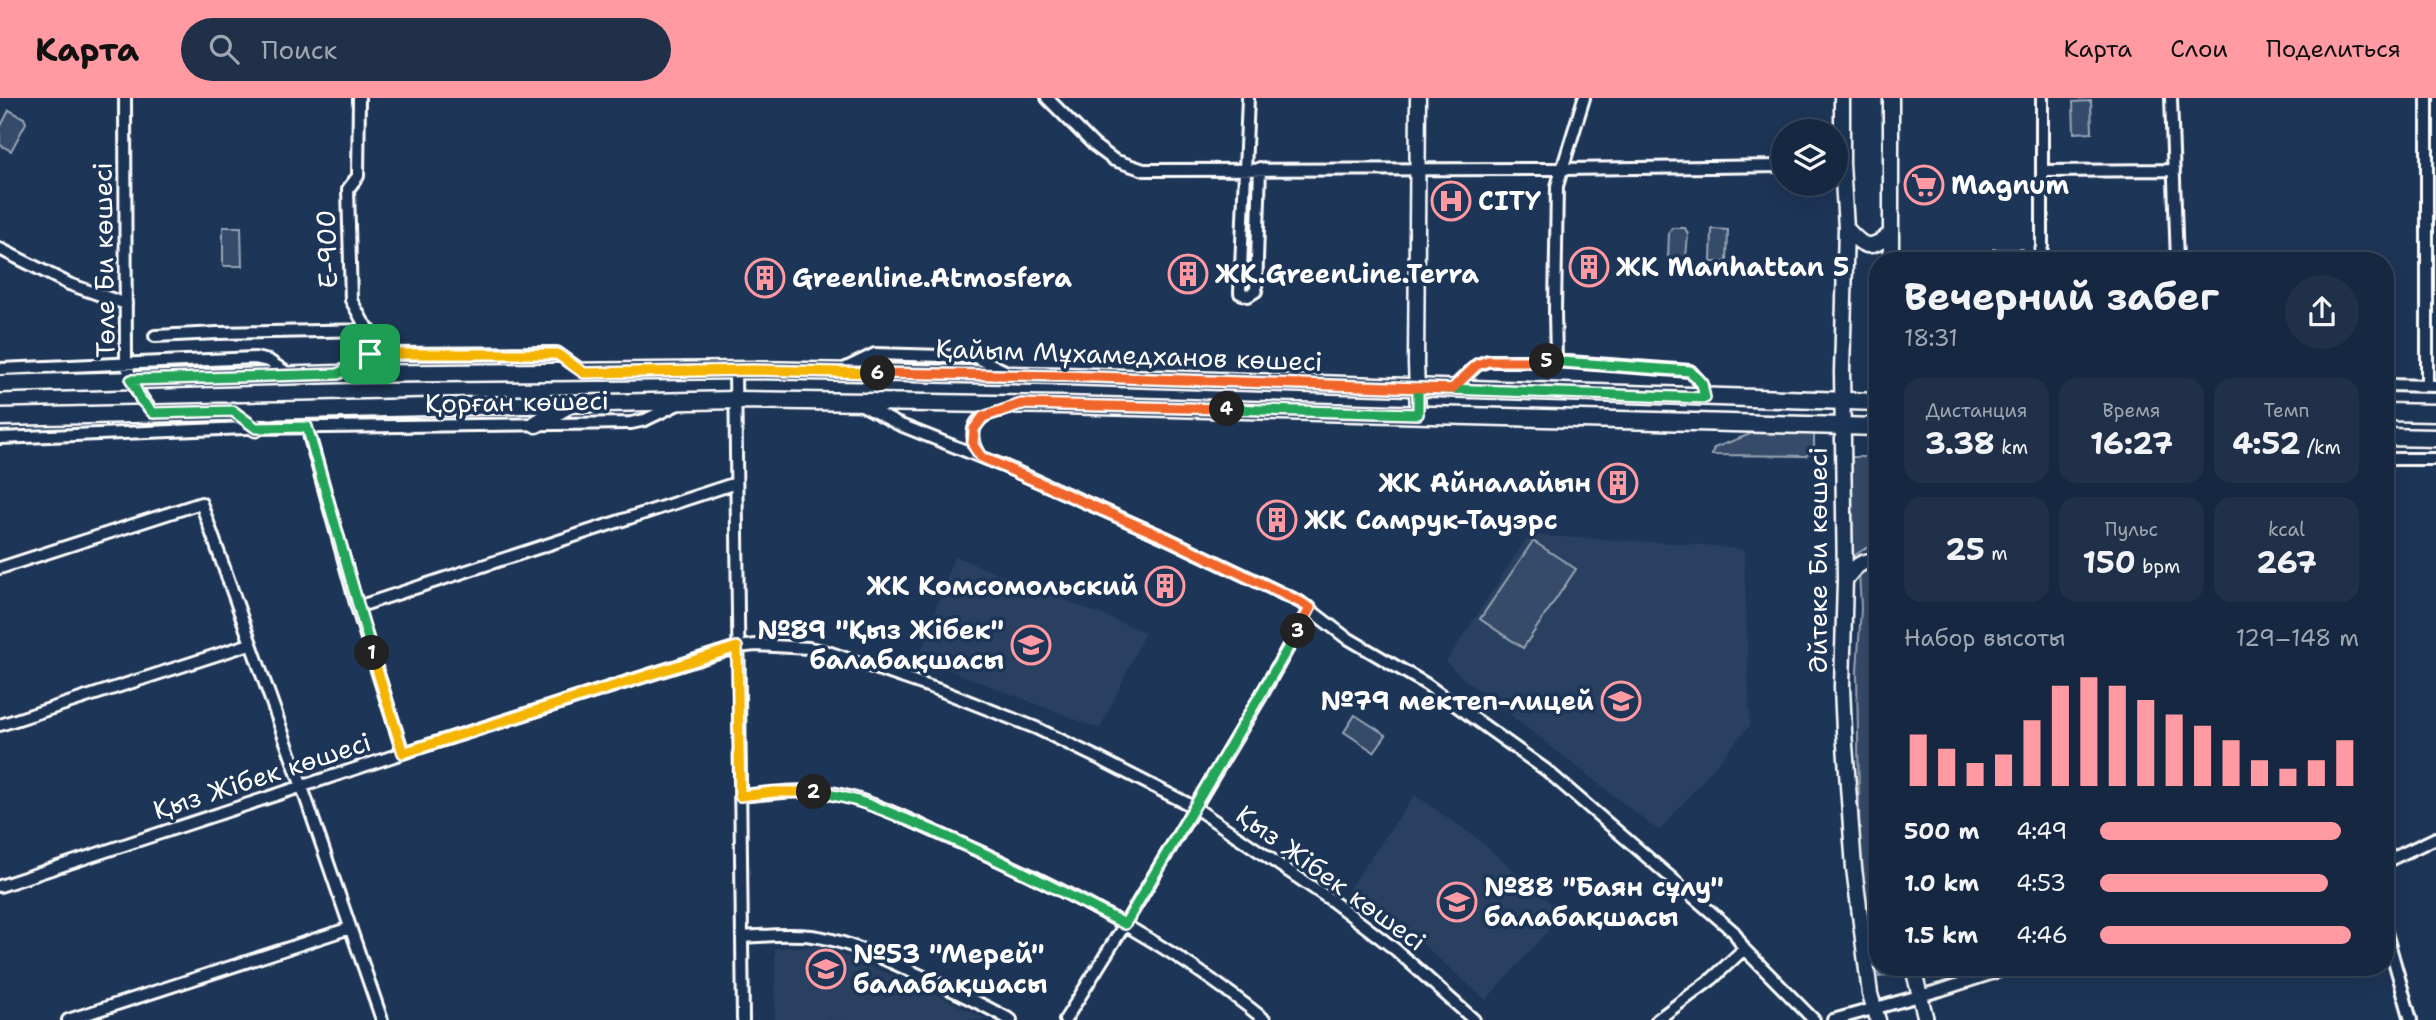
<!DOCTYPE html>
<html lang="ru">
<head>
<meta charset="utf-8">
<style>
  :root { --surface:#162841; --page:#1f3048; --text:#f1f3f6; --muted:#9ea6b1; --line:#35445a; --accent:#ff9aa2 }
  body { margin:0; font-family:"Shantell Sans",sans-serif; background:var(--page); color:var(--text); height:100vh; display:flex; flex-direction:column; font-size:26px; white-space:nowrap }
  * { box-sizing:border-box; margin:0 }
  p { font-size:23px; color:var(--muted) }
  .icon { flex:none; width:38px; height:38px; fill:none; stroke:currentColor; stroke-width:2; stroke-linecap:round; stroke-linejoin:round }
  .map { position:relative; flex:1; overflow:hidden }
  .side { position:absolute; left:1869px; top:154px; width:525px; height:724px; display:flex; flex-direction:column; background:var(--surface); border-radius:28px; box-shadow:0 7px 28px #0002,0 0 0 2px var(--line) }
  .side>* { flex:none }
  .controls { position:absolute; left:1771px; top:21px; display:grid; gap:14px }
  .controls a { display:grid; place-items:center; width:77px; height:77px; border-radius:50%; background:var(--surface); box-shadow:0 7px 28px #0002,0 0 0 2px var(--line); font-size:35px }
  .pin { position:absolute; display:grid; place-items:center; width:60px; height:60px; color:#fff; margin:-30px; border-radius:14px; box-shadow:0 4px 10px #0006 }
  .km { position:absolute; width:35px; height:35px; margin:-18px; border-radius:50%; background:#222; color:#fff; font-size:19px; line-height:35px; text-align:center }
  .round { display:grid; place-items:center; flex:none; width:74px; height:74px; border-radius:37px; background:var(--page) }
  .summary { display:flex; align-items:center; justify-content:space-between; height:119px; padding:0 35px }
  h1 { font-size:38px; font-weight:700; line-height:52px }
  .figures { display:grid; grid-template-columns:repeat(3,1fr); gap:10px; height:119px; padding:7px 35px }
  .figures div { display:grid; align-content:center; border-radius:18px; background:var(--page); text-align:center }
  .figures b { font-size:30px; font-weight:700 }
  .figures small { font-size:19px; font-weight:400 }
  .figures p { font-size:19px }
  .chart { height:196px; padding:14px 35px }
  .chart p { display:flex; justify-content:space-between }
  .chart svg { width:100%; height:126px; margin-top:7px; stroke:var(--accent); stroke-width:6 }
  ul { padding:0 35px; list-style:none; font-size:23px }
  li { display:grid; grid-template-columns:112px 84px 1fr; align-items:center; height:52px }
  li i { height:18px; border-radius:9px; background:var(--accent) }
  header { display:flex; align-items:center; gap:42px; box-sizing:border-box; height:98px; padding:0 35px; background:var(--accent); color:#111 }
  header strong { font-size:33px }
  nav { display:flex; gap:38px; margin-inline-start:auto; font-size:24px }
  .search { width:490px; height:63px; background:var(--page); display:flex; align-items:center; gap:18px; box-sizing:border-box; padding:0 24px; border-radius:38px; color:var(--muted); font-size:26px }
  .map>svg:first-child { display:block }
</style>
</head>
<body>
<header>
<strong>Карта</strong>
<div class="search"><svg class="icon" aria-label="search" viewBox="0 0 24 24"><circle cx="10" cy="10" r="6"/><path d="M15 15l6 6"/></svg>Поиск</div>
<nav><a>Карта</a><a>Слои</a><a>Поделиться</a></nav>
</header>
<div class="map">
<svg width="2436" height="922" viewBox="0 0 2436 922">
  <rect width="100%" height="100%" fill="#1d3557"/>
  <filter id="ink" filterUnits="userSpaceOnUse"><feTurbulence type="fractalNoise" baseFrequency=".0143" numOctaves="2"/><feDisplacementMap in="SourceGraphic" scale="14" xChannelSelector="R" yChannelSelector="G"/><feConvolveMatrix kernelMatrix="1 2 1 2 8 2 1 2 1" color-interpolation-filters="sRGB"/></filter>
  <g filter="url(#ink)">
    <path fill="#2a4161" d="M1529,437L1705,447L1744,452L1750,627L1659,733L1461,578L1446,564Z
      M954,458L1145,534L1100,631L919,560Z
      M1415,697L1477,740L1563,816L1486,902L1418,842L1348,792Z
      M821,848L930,893L988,922H775V850Z"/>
    <path fill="#364b69" stroke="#9aa5b4" stroke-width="2" d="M2091,3L2092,34L2074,35L2073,4Z
      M9,12L24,20L26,25L11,53L0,47V30Z
      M223,129H241L242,168H223Z
      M1672,130H1685L1688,136L1686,160L1681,164L1672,165L1668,161L1669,135Z
      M1712,131L1728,132L1727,164H1711Z
      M1993,151H2022L2021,163H1993Z
      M1814,334V351L1806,358L1712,357L1714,350L1753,335Z
      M1851,359H1878V449L1866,450L1852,459Z
      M1533,443L1576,471L1523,550L1480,521Z
      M1872,469H1878V870H1908L1909,872L1879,879L1869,811L1860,772L1857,573L1861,510L1859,475Z
      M1355,617L1386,637L1374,654L1344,634Z"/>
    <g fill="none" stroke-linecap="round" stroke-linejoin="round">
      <defs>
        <path id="minor" d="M125,0L126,266C132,285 140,300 153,315
          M359,0L358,78L348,91L351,202L363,224L370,232V256
          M1047,0L1094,47L1114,62L1144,72L1564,71L1783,68
          M1248,0L1240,195L1248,198L1256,193L1260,70
          M2171,0L2177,163
          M2427,0V288
          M2042,73L2174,72
          M0,151L69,186L126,206
          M2039,163L2042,148V0
          M155,238L218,235L370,232
          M1556,263L1555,213L1557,88L1584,0
          M0,271L255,260L269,263L290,277
          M842,272L875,256L976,259L1007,274
          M735,273L743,922
          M340,275L370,256L557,255L582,273
          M2385,287L2436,288
          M1452,291L1477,267L1488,263H1556L1690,273L1702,286L1705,300
          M860,306L898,326L1006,369L1166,440L1300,504L1344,538L1426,586L1546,672L1734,834L1744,851L1814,922
          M307,329L357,509L403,655
          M0,340L246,330L631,325L645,322L678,306
          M981,359C973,347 968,329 983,319C989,314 1002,312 1010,310
          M2385,361H2436
          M0,470L201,405L302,689L382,922
          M357,509L736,385
          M0,627L250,546
          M740,698C773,695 812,689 845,698C881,707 915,725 949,740C1060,788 1170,845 1265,922
          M2385,764L2436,740
          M0,788L403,655L737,549L756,547L809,550L828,554L942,593L1036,630L1098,660L1194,709L1331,802L1396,852L1474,922
          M2385,831L2411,922
          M742,839C765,838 788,835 812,838C844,842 875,857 904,870C940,886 976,903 1011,922
          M68,922L350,830
          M1065,922L1125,826L1260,600L1310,510
          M1657,922L1713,880L1744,851
          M1833,922L1941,892L2009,870"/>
        <path id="tertiary" d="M1418,0L1416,266L1418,316
          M1842,0V66L1846,130L1842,274L1845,482L1842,589L1844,633L1854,770L1870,896L1878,922
          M1891,0V163
          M1846,130C1863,149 1869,154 1890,136
          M1845,482C1854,470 1861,461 1878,463
          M1913,870L1926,922"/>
        <path id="secondary" d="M0,286L338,276L753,272L1064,278L1878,304
          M233,313L256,330
          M2385,314L2436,315
          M0,319L735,302L1062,307L1878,329
          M536,326L570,306
          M2385,339L2436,340"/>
      </defs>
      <use href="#minor" stroke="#fff" stroke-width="16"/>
      <use href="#tertiary" stroke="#fff" stroke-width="19"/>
      <use href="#secondary" stroke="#fff" stroke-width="21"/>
      <use href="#minor" stroke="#1d3557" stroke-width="10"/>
      <use href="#tertiary" stroke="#1d3557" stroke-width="14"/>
      <use href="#secondary" stroke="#1d3557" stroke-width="16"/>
    </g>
  </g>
  <g fill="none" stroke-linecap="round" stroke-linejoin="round" filter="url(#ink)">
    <defs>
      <path id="split-1" d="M370,256L338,276L131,282L141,302L153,315L233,313L256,330L307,329L372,555"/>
      <path id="split-2" d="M372,555L403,655L737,549L740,698L774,694H814"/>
      <path id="split-3" d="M814,694C859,699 896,717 936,734C1001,762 1063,794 1125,826L1298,533"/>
      <path id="split-4" d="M1227,311L1021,306L983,319L974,331L973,347L981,359L1166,440L1300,504L1310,510L1298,533"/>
      <path id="split-5" d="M1227,311L1418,316V290L1705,300L1702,286L1690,273L1547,263"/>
      <path id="split-6" d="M878,275L1064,278L1452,291L1477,267L1488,263H1547"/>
      <path id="split-7" d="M370,256H557L584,275L753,272L878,275"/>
    </defs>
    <use href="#split-1" stroke="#fff" stroke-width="14"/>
    <use href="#split-2" stroke="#fff" stroke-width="14"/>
    <use href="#split-3" stroke="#fff" stroke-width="14"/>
    <use href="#split-4" stroke="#fff" stroke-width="14"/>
    <use href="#split-5" stroke="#fff" stroke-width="14"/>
    <use href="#split-6" stroke="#fff" stroke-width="14"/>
    <use href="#split-7" stroke="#fff" stroke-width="14"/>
    <use href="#split-1" stroke="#22a559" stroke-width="9"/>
    <use href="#split-2" stroke="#f5b400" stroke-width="9"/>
    <use href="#split-3" stroke="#22a559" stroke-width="9"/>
    <use href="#split-4" stroke="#f0652b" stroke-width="9"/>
    <use href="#split-5" stroke="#22a559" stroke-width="9"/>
    <use href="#split-6" stroke="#f0652b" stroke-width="9"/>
    <use href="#split-7" stroke="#f5b400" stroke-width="9"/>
  </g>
  <defs>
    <symbol id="supermarket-ring" viewBox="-11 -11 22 22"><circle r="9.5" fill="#1d3557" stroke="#ff9aa2" stroke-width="1.5"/><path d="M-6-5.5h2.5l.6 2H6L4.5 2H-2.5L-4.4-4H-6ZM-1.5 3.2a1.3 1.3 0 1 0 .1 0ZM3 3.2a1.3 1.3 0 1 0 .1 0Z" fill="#ff9aa2"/></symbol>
    <symbol id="hospital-ring" viewBox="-11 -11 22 22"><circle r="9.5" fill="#1d3557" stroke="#ff9aa2" stroke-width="1.5"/><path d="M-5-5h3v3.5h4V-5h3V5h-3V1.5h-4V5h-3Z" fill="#ff9aa2"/></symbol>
    <symbol id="building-ring" viewBox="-11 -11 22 22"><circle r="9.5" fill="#1d3557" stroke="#ff9aa2" stroke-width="1.5"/><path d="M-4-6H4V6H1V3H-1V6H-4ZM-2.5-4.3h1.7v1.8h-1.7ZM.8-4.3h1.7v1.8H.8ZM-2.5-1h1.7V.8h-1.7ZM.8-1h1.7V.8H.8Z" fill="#ff9aa2"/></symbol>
    <symbol id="school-ring" viewBox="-11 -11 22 22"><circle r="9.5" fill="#1d3557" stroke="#ff9aa2" stroke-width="1.5"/><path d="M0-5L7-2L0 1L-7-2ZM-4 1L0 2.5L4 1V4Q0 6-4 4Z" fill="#ff9aa2"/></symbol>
  </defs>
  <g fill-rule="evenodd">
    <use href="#supermarket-ring" x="1902" y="65" width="44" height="44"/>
    <use href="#hospital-ring" x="1429" y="81" width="44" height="44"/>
    <use href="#building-ring" x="1567" y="147" width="44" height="44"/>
    <use href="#building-ring" x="1166" y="154" width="44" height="44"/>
    <use href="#building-ring" x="743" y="158" width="44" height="44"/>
    <use href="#building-ring" x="1596" y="363" width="44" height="44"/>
    <use href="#building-ring" x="1255" y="400" width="44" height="44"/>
    <use href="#building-ring" x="1143" y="466" width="44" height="44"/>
    <use href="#school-ring" x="1009" y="525" width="44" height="44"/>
    <use href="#school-ring" x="1599" y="581" width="44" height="44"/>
    <use href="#school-ring" x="1435" y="782" width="44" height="44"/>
    <use href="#school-ring" x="804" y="849" width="44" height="44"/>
  </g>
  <g text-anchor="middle" stroke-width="7" stroke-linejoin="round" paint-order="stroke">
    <g font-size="26" font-weight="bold" fill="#fff" stroke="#1d3557" text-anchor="start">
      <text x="1951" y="96">Magnum</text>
      <text x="1478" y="112">CITY</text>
      <text x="1616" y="178">ЖК Manhattan 5</text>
      <text x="1215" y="185">ЖК.GreenLine.Terra</text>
      <text x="792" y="189">Greenline.Atmosfera</text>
      <text x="1591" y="394" text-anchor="end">ЖК Айналайын</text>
      <text x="1304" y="431">ЖК Самрук-Тауэрс</text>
      <text x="1138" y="497" text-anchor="end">ЖК Комсомольский</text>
      <text x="1004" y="541" text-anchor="end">№89 "Қыз Жібек"<tspan x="1004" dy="30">балабақшасы</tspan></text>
      <text x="1594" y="612" text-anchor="end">№79 мектеп-лицей</text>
      <text x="1484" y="798">№88 "Баян сұлу"<tspan x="1484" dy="30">балабақшасы</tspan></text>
      <text x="853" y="865">№53 "Мерей"<tspan x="853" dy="30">балабақшасы</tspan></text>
    </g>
    <g font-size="26" fill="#fff" stroke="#1d3557">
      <text transform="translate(327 151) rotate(-92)" y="9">E-900</text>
      <text transform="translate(104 162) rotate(-91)" y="9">Төле Би көшесі</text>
      <text transform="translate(1129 257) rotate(2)" y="9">Қайым Мұхамедханов көшесі</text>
      <text transform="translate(517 304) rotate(-1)" y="9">Қорған көшесі</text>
      <text transform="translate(1818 462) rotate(-90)" y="9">Әйтеке Би көшесі</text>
      <text transform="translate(262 678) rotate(-18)" y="9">Қыз Жібек көшесі</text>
      <text transform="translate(1331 780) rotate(36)" y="9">Қыз Жібек көшесі</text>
    </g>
  </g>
</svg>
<div class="controls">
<a><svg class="icon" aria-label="layers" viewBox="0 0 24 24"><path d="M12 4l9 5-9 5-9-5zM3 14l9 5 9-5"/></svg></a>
</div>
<div class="pin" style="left:370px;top:256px;background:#1e9e55"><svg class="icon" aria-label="arrive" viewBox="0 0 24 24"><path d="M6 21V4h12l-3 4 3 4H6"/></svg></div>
<b class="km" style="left:372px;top:555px">1</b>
<b class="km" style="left:814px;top:694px">2</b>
<b class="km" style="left:1298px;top:533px">3</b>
<b class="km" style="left:1227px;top:311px">4</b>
<b class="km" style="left:1547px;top:263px">5</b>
<b class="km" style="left:878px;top:275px">6</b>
<section class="side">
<div class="summary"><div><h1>Вечерний забег</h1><p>18:31</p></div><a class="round"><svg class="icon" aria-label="share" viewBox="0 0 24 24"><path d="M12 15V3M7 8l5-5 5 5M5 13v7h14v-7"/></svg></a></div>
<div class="figures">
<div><p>Дистанция</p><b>3.38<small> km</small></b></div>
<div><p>Время</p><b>16:27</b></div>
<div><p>Темп</p><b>4:52<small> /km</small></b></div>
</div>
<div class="figures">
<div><b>25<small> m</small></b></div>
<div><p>Пульс</p><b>150<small> bpm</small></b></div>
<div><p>kcal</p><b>267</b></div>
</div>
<div class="chart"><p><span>Набор высоты</span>129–148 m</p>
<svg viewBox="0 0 160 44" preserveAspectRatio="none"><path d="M5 44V26M15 44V31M25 44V36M35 44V33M45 44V21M55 44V9M65 44V6M75 44V9M85 44V14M95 44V19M105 44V23M115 44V28M125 44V35M135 44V38M145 44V35M155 44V28"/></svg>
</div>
<ul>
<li><b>500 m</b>4:49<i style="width:93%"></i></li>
<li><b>1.0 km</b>4:53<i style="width:88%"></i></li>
<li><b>1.5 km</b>4:46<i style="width:97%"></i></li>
</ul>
</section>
</div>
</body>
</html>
